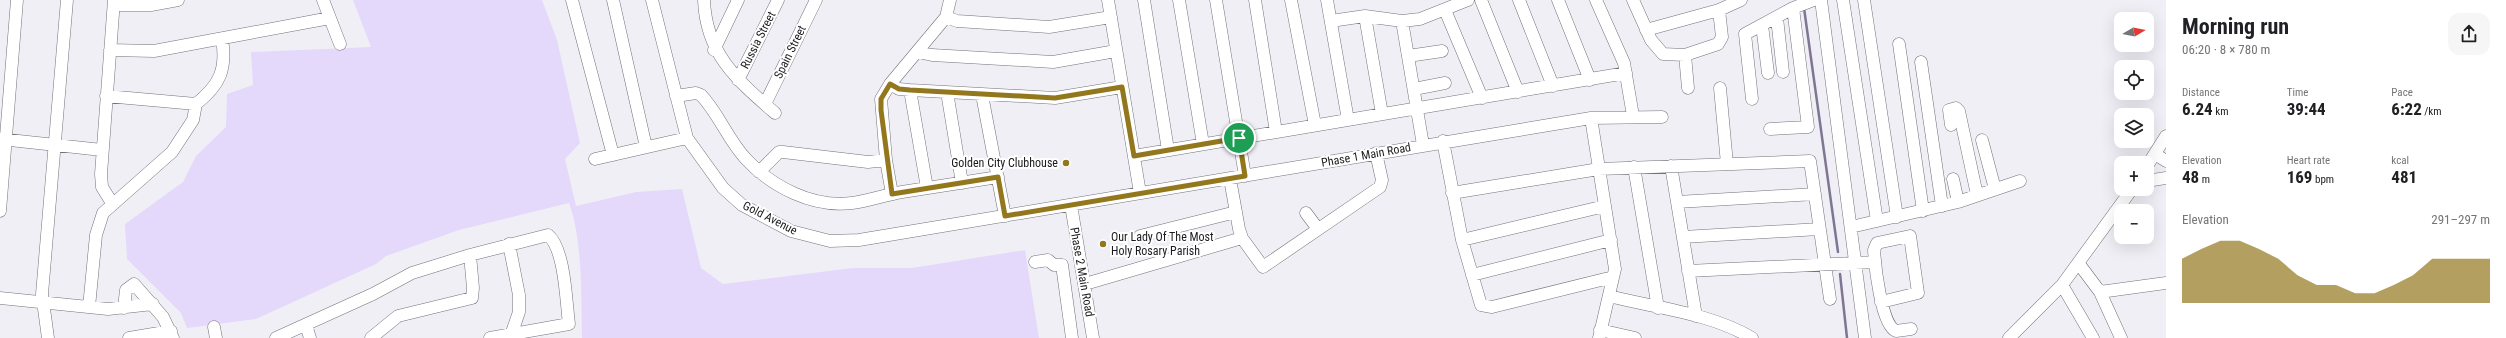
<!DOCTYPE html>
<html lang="en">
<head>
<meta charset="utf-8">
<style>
  :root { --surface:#fff; --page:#f6f6f6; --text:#202124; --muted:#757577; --accent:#93771d }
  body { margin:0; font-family:"Roboto Condensed",sans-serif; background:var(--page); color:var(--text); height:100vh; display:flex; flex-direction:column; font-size:15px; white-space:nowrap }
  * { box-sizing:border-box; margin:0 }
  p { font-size:13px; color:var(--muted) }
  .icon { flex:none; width:22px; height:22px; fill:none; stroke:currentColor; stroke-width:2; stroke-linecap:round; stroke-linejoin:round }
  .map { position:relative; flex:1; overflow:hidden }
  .panel { display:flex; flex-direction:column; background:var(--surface); width:340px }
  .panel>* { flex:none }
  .needle { width:26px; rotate:80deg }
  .buttons { position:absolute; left:2114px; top:12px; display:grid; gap:8px }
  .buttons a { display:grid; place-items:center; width:40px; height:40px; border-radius:8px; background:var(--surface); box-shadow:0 4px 16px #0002; font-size:20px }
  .pin { position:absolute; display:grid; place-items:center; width:34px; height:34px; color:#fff; margin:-17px; border:2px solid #fff; border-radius:50%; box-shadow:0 1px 4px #0007 }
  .round { display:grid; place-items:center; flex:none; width:42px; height:42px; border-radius:12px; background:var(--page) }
  .headline { display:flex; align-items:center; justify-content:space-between; height:68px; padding:0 16px }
  h1 { font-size:22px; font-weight:700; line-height:30px }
  .figures { display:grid; grid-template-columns:repeat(3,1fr); gap:6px; height:68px; padding:4px 16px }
  .figures div { display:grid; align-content:center }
  .figures b { font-size:17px; font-weight:700 }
  .figures small { font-size:11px; font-weight:400 }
  .figures p { font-size:11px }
  .chart { height:112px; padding:8px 16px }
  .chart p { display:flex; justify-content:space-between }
  .chart svg { width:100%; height:72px; margin-top:4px; fill:var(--accent); opacity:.7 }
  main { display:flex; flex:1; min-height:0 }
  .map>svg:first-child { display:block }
</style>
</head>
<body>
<main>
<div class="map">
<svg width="2166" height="338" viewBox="0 0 2166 338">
  <rect width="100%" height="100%" fill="#f1eff6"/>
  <path fill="#e4d9fa" d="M353,0H542L557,40L580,143L565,159L576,206L636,192L682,189L701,268L723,284L853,268H912L1025,250L1039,338H582C581,297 583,241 569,203L459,230L386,256L376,264L256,319L187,328L181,313L127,259L125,224L183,182L196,156L226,127L227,94L253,85L251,52L371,47Z"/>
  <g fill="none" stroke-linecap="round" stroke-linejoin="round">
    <path stroke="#7f7693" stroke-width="2.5" d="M1804,8L1838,252
      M1840,274L1847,338"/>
    <defs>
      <path id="minor" d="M323,0L340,44
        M572,0L613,155
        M613,0L646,147
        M652,0L687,138L723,188L742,205L791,231L830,241L859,240L1591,118L1662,117
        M704,0C706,54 737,80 775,113
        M1108,0L1140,193
        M1144,0L1168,150
        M1179,0L1203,144
        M1216,0L1245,176
        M1255,0L1276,132
        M1291,0L1315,125
        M1327,0L1348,120
        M1481,0L1518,92
        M1519,0L1553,86
        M1558,0L1590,80
        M1596,0L1624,63L1633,116
        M1633,0L1651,40L1663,54L1685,55L1718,44L1722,37L1719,10
        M1821,0L1865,338
        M1843,0L1877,221
        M1864,0L1897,217
        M114,5H151L178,0
        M1793,8L1814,0
        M1445,10L1482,98
        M1365,16L1382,114
        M946,17L957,21L1049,27L1111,17
        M1777,18L1783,72
        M1331,21L1365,16L1402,21L1420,19L1468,0
        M1402,21L1423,145
        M1762,25L1768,73
        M1646,30L1719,10L1741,0
        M1899,44L1923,211
        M110,50L154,51L330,18
        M714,50L738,0
        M918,52L932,55L1053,62L1116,51
        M1685,55L1688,88
        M1408,56L1442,51
        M1921,62L1942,206
        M738,80L778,0
        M890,84L899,89L910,90L1055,98L1122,87
        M1720,88L1727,164
        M1414,89L1445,83
        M910,90L927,188
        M947,92L962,183
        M982,95L1005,216
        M106,96L196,104C220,85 227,69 222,39
        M676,96L696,93L701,95C719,114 728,140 746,159C772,187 813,208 852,203C868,201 885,195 902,192C934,187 966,182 998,177
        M1752,99L1745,34L1793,8L1808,127L1770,129
        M765,104L816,0
        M1591,118L1615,269L1599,338
        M1951,125L1949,110L1956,108L1959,111L1977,195
        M0,139L102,150
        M1982,140L1995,189
        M1443,141L1462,240L1481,305L1492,307L1613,277
        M2155,154L2166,161
        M1134,156L1626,73
        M595,159L687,138
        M1671,166L1696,316
        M2147,166L2166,136
        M1634,167L1658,308
        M759,172L779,152H783L868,162L886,160
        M1230,179L1239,229L1242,238L1263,267L1380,187L1382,180L1376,153
        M1953,179L1958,202
        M2147,181L2166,178
        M1452,193L1599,169L1810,161L1830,299
        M892,194L886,160L881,99L890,84L946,17L950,0
        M1677,202L1815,194
        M112,203L102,187L101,174L114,0
        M1071,205L1093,338
        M0,211L17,0
        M1306,213L1318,229
        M1851,227L1958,202L2020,181
        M1140,236L1236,212
        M1683,237L1819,229
        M1462,240L1605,206
        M509,244L519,295V312L510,338
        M1035,262L1048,260L1054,265H1062L1072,338
        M2079,264L2100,292L2121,338
        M1688,271L1875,262
        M1472,275L1611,240
        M1085,284L1242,238
        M2062,285L2093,338
        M2100,292L2166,283
        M1609,296C1656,308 1710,313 1752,338
        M0,298L108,309L153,304
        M1881,302L1918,293L1910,236L1877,243L1874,250C1875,265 1881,325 1896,331L1911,329
        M89,307L96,235L103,213L172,152L193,120L196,104
        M124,308L126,290L134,284L163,317L173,338
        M306,325L310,338
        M214,327L216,338
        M1600,330L1635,338
        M48,338L42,294L67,0
        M129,338L171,331
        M276,338L373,294L412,273L470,255L548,235C565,249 566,301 569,324L490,338
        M371,338L398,316L472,298L473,288L470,255
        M2009,338L2062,285L2132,189"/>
    </defs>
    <use href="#minor" stroke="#737278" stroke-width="13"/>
    <use href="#minor" stroke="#fff" stroke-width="12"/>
  </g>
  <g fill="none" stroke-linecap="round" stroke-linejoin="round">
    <defs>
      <path id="route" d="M890,84L899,89L910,90L1055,98L1122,87L1134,156L1239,138L1245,176L1005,216L998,177L892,194L881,110V99Z"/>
    </defs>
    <use href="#route" stroke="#fff" stroke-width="8"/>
    <use href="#route" stroke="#93771d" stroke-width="5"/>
  </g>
  <g fill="#93771d" stroke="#fff" stroke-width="1.5">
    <circle cx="1066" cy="163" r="4"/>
    <circle cx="1103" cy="244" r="4"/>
  </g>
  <g text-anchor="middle" stroke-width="4" stroke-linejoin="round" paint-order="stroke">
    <g font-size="12" fill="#1b1a1d" stroke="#fff">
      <text transform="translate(758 40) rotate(-63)" y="4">Russia Street</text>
      <text transform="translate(790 52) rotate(-64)" y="4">Spain Street</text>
      <text transform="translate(1366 155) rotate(-10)" y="4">Phase 1 Main Road</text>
      <text transform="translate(770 218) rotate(27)" y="4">Gold Avenue</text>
      <text transform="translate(1082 272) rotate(80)" y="4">Phase 2 Main Road</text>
    </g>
    <g font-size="12" fill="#1b1a1d" stroke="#fff" text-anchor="end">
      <text x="1058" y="167">Golden City Clubhouse</text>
      <text x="1111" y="241" text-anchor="start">Our Lady Of The Most<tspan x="1111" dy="14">Holy Rosary Parish</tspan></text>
    </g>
  </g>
</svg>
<div class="buttons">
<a><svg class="needle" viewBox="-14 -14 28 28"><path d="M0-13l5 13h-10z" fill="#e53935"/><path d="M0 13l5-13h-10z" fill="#757577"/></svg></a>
<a><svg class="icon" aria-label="locate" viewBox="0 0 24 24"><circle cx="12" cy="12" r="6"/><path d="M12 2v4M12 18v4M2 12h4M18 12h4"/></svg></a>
<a><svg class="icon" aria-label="layers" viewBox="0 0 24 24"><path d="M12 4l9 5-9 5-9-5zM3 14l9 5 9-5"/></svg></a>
<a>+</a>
<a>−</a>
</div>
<div class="pin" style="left:1239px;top:138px;background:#1e9e55"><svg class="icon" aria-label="arrive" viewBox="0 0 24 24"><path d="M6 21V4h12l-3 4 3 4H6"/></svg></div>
</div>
<section class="panel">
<div class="headline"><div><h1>Morning run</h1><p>06:20 · 8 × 780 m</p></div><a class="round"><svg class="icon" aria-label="share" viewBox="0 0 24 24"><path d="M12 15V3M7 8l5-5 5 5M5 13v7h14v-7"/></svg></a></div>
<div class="figures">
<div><p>Distance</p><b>6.24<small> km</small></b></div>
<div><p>Time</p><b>39:44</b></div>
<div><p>Pace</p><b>6:22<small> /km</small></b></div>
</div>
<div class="figures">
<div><p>Elevation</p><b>48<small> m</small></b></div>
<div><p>Heart rate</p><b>169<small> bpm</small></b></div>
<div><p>kcal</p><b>481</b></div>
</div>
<div class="chart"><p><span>Elevation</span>291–297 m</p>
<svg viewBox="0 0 160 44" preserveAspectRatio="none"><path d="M0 44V17L10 11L20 6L30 6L40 11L50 17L60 27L70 33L80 33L90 38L100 38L110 33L120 27L130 17L140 17L150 17L160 17V44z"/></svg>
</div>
</section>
</main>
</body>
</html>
